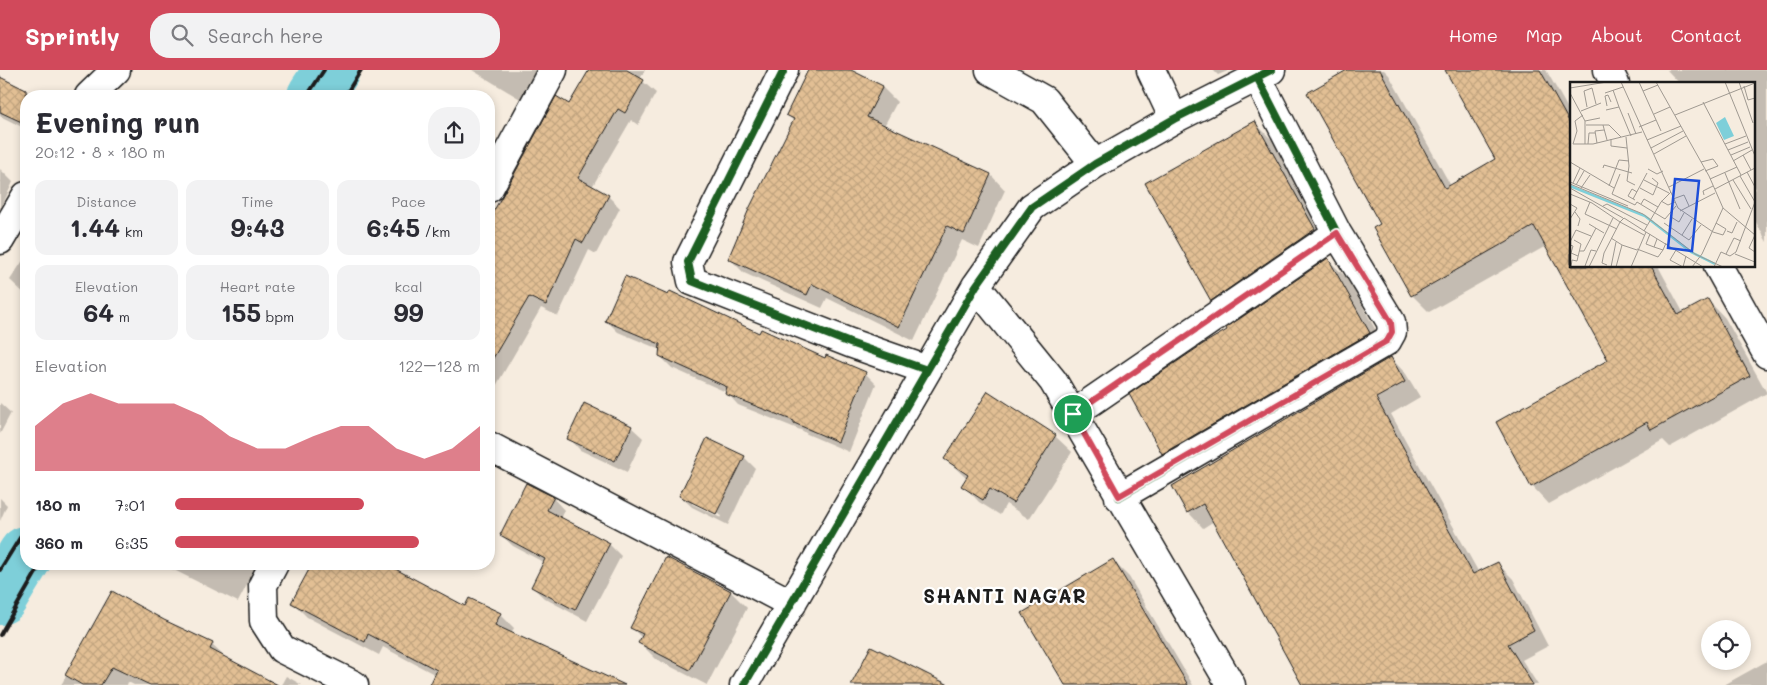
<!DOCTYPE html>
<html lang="en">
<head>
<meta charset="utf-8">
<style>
  :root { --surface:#fff; --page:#f2f2f3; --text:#2b2b33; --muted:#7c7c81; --accent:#d1495b }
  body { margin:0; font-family:Mali,sans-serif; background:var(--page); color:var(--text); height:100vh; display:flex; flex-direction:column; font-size:19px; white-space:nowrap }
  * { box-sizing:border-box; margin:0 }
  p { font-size:16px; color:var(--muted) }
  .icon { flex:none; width:28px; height:28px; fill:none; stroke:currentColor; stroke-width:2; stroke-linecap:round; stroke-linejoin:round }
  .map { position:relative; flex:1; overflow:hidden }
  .details { position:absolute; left:20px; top:20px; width:475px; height:480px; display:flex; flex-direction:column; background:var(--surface); border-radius:20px; box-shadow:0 2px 8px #0003 }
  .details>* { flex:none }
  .tools { position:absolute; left:1701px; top:550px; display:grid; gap:10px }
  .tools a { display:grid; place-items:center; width:50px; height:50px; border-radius:50%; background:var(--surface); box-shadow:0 2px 8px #0003; font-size:25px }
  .pin { position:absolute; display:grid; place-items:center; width:42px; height:42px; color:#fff; margin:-21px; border:2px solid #fff; border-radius:50%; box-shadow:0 1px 5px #0007 }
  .round { display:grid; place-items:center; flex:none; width:52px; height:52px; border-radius:20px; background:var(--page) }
  .head { display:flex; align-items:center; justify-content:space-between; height:85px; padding:0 15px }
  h1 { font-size:28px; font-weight:700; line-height:38px }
  .stats { display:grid; grid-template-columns:repeat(3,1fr); gap:8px; height:85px; padding:5px 15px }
  .stats div { display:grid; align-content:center; border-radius:12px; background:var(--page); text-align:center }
  .stats b { font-size:25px; font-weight:700 }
  .stats small { font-size:14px; font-weight:400 }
  .stats p { font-size:14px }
  .chart { height:140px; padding:10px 15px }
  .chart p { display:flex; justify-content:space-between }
  .chart svg { width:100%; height:90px; margin-top:5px; fill:var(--accent); opacity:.7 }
  ul { padding:0 15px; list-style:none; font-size:16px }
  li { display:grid; grid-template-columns:80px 60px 1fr; align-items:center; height:38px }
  li i { height:12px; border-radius:6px; background:var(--accent) }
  header { display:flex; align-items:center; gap:30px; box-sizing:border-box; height:70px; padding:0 25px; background:var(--accent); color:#fff }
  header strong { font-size:24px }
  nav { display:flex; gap:28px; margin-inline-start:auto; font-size:18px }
  .search { width:350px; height:45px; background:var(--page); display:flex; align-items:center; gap:12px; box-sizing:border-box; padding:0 18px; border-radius:20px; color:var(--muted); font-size:19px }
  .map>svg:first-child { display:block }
</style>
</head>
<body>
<header>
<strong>Sprintly</strong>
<div class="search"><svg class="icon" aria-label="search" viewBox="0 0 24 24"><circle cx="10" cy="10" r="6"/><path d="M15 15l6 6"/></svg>Search here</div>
<nav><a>Home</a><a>Map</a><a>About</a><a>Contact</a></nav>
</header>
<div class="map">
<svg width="1767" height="615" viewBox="0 0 1767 615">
  <defs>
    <pattern id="building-cross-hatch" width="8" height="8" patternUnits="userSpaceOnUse" patternTransform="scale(1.25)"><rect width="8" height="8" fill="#e2bf94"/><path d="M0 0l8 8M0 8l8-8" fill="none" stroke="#c1a47f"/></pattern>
  </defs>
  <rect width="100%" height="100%" fill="#f6ecdf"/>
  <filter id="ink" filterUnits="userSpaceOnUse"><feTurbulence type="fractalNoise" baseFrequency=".02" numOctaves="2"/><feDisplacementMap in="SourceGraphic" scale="10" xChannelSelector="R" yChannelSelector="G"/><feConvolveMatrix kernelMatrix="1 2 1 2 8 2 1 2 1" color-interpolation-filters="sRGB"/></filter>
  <g filter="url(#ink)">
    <path fill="#0003" fill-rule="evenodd" d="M472,0H547L527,33Z
      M590,0H645L640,9L656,23L638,55L631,50L592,117L608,126L620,138L596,184L589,180L558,246L541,238L489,328V152L511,115L570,36Z
      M810,0H848L882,17L897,32L884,56L991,105L1005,120L979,178L962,170L914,271L827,228L822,238L744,203L729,188L794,51L787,45Z
      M1213,0H1230L1218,5Z
      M1350,0H1384L1389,5L1451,116L1497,90L1446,0H1546L1571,44V196H1658L1684,244L1708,230L1725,248L1767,323L1670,377L1663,370L1549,434L1532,416L1610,290L1546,176L1429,242L1412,225L1382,155Z
      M1667,0H1767V172L1753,147V121L1756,119L1753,115V14H1680Z
      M0,8L37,26H26V59L0,46Z
      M1255,53L1274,72L1334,179L1231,249L1212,230Z
      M0,99L13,112L0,140Z
      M26,186V225L10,210Z
      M1328,190L1348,209L1388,283L1183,403L1163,383L1229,260Z
      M607,251L760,264L865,303L876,314L849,382L807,364L803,361L738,335L726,322L672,298L660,286L661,280L618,262Z
      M1391,288L1406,304L1420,327L1391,344L1479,503L1497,493L1513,509L1548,576L1522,590L1538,615H1304L1214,451L1203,458L1188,442Z
      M988,323L1055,366L1072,382L1029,449L1006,434L1000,445L979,432L963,415L967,409L946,389Z
      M0,333L11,343L0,364Z
      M631,357L643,368L627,402L580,380L569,368Z
      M744,387L755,398L728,455L692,437L680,426ZM692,431L722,446L721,448L692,434Z
      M0,428L7,435L0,451Z
      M553,428L564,440L560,449L609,474L621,486L587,551L544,528L532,517L545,493L513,476L501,465Z
      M1113,491L1129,507L1193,615H1066Z
      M162,494H258L238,532Z
      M313,494H383L466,537L500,544L514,558L511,564L622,615H435L436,605L383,577L379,585L307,547L293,533Z
      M731,522L747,538L707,615L656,589L640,573L642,568L631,557Z
      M112,523L163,551L212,575L226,588L275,615H134L128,612L127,615H61Z
      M1767,591V615H1724Z
      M286,606L302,615H281Z"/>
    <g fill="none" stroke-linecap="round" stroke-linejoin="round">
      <path stroke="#7ecfd9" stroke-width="56" d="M315,26L332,0
        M0,527L26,484"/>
    </g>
    <path fill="url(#building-cross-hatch)" stroke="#1c1c1c" d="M589,0H627L644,10L625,43L618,39L578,108L609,125L583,173L576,169L546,235L529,227L489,295V149L509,114L556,26L569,34Z
      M808,0H851L883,16L867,47L991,104L964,164L947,156L899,257L812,214L807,225L728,189L749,139L794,49L786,45Z
      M1347,0H1380L1445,118L1495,89L1445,0H1540L1571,55V196H1651L1678,245L1708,229L1750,306L1651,360L1647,352L1531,417L1496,352L1608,290L1534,156L1411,226L1373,158L1380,154L1307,23Z
      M0,7L26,20V54L0,42Z
      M1255,51L1315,159L1211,231L1145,113Z
      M1328,188L1370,263L1162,384L1129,324L1206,272L1227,260L1226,258Z
      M625,206L668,225L670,221L759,263L761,259L825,288L826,285L866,302L838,372L794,353V351L725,324L727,317L659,286L660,274L605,251Z
      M1391,287L1405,312L1376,328L1473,504L1498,492L1534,560L1508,574L1533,615H1302L1203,434L1187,443L1172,416Z
      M988,321L1056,365L1013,433L990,419L983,430L961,416L968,405L944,389Z
      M584,333L632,356L615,391L567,369Z
      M707,368L745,386L716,444L679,426Z
      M526,413L554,427L547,440L610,473L575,540L531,517L545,489L500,465Z
      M666,487L731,521L690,600L638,573L643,564L630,558Z
      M1113,489L1188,615H1065L1022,543Z
      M312,494H386L465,536L469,528L501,543L495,555L625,615H430L437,600L368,564L365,572L291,533Z
      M112,521L164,550L213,573L210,579L278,615H150L112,597L101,615H82L65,605Z
      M871,576L949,615H851Z"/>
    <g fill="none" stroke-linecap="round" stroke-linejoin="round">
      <defs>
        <path id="minor" d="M784,0L688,192L692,211L850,273L927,300
          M990,0L1044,30L1095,94
          M1151,0L1174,49
          M1608,0L1615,14
          M89,26L116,0
          M489,118L553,0
          M0,170L26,126
          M1718,196L1767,284
          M976,216L1053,311L1231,615
          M1073,344L1337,163
          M489,376L792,534
          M1119,427L1387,271L1392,262L1391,252L1337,163L1257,7
          M274,494L263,515L264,551L282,579L354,615
          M744,615L976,216L1032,137L1095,94L1174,49L1271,0"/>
      </defs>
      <use href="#minor" stroke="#1c1c1c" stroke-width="31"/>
      <use href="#minor" stroke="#fff" stroke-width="28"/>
      <path stroke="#1c1c1c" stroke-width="4" d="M307,26L324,0
        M345,26L361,0
        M0,500L26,458
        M0,565L41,494"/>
      <defs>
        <path id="cycleway" d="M784,0L688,192L692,211L850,273L927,300
          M1119,427L1387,271L1392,262L1391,252L1337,163L1257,7
          M744,615L976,216L1032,137L1095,94L1174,49L1271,0"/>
      </defs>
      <use href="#cycleway" stroke="#fff" stroke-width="11"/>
      <use href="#cycleway" stroke="#1b5e20" stroke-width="8"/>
    </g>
  </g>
  <g fill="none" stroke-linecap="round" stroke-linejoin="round" filter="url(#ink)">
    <defs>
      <path id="route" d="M1337,163L1391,252L1392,262L1387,271L1119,426L1073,344Z"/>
    </defs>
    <use href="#route" stroke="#fff" stroke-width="10"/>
    <use href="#route" stroke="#d1495b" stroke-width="6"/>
  </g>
  <g text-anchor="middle" stroke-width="4.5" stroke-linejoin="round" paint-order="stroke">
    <g font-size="19" font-weight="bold" letter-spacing="1" fill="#1c1c1c" stroke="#fff">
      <text x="1005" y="533">SHANTI NAGAR</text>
    </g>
  </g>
  <g transform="translate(1570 12)">
    <rect width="185" height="185" fill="#f6ecdf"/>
    <path d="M155,35L164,54L154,58L146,41Z" fill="#7ecfd9"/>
    <path fill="none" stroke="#7ecfd9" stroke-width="2.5" d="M0,104L75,134L121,170L145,182"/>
    <path fill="none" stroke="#9f9991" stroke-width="1" d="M51,0L108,126L143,150M69,0L91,49M86,0L139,94L153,126L185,153M155,0L185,74M169,0L183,41M174,4L178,18L185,16M0,6L37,0M22,6L26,22M73,9L88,3M0,11L15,39V62M35,11L53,5M133,20L171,93M37,24L35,14L38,13L41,20M17,25L14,9L22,6M49,25L61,54M36,28L49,25L43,8M11,29L31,21M58,31L66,52M84,32L100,25M13,33L5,39L7,49L3,62H23L72,50M105,33L185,1M15,39L30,36M16,43H39L51,55M33,43L37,58M69,45L86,38M56,55L59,84L57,99L65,103M41,57V64L57,66M77,58L111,44M27,61L25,49L34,48M18,62L19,51H25M155,62L176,54M81,66L113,49M158,68L178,60M84,72L116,54M161,73L180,65M173,73L181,88M163,79L182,68M0,80L44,106M131,80L143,77L148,84L135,89M33,86L34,83L62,91M78,87L87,92L93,89M177,90L185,105M155,91L170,127M50,92L42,112L65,123L67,120L95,137L106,124M170,94L185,120M140,97L167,85M74,98L99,111M163,98L181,127M0,100L58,124M3,101L10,86M0,102L73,132L125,172L153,185M6,103L14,89M39,104L49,78L59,79M99,105L134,87M0,106L53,136M11,106L20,93M70,106L83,113L88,101L82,96M145,107L185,86M0,112L22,121L50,140L54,136L76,150M134,113L133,109L143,104M63,117L77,91M103,117L114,113L119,124M65,118L58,114L62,107L67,110M91,119L98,123L105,120M20,120L15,132L47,147M0,122L7,126L0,137M71,122L74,117L88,125M33,124L37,122L77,143M110,129L145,111M5,130L10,137L8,144M101,135L109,140L114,131M94,141L119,158L131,143M19,142L34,151M74,149L91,120L101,110M157,149L162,151L167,140M143,150L153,153L156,147L146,141M80,152L76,162L84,165M112,153L122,137M185,153L179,166L185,170M41,156L52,163L46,185M87,157L84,165L93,168L96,161M0,160L6,148L21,154M0,163L3,164L1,171L8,174M52,163L67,168M67,167L88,175L93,168M106,168L100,178L113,185L116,174M9,169H14L26,146M156,172L164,156L171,159M165,172L185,180M37,183L32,181L34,171L50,140L74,153M15,184L21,168L26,169M1,185L2,178L7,179L11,162L4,158M19,185L43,136M41,185L46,160M61,185L76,150L133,185M122,185L132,172L153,126M144,185L151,170L160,174L166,170L185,120"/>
    <path fill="#1d4ed8" fill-opacity="0.15" stroke="#1d4ed8" stroke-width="2.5" d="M105,97L129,99L122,169L98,166Z"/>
    <rect width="185" height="185" fill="none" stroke="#1c1c1c" stroke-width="2.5"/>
  </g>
</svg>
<div class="tools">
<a><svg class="icon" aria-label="locate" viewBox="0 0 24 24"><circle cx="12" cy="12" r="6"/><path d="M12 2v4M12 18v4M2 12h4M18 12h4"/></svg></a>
</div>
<div class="pin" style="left:1073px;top:344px;background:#1e9e55"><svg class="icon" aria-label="arrive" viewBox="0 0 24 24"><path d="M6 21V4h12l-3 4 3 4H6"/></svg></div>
<section class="details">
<div class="head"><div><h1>Evening run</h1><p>20:12 · 8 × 180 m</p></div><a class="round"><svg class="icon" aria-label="share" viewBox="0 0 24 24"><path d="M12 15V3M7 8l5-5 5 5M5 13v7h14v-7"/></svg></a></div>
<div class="stats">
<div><p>Distance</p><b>1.44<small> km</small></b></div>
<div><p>Time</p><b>9:43</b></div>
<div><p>Pace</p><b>6:45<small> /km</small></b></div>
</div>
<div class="stats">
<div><p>Elevation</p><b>64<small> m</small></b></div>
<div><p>Heart rate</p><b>155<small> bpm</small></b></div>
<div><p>kcal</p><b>99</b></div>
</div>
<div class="chart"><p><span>Elevation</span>122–128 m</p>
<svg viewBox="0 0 160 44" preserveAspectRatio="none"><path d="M0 44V22L10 11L20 6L30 11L40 11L50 11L60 17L70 27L80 33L90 33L100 27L110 22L120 22L130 33L140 38L150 33L160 22V44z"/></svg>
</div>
<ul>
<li><b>180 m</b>7:01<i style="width:62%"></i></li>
<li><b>360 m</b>6:35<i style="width:80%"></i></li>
</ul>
</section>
</div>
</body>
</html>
